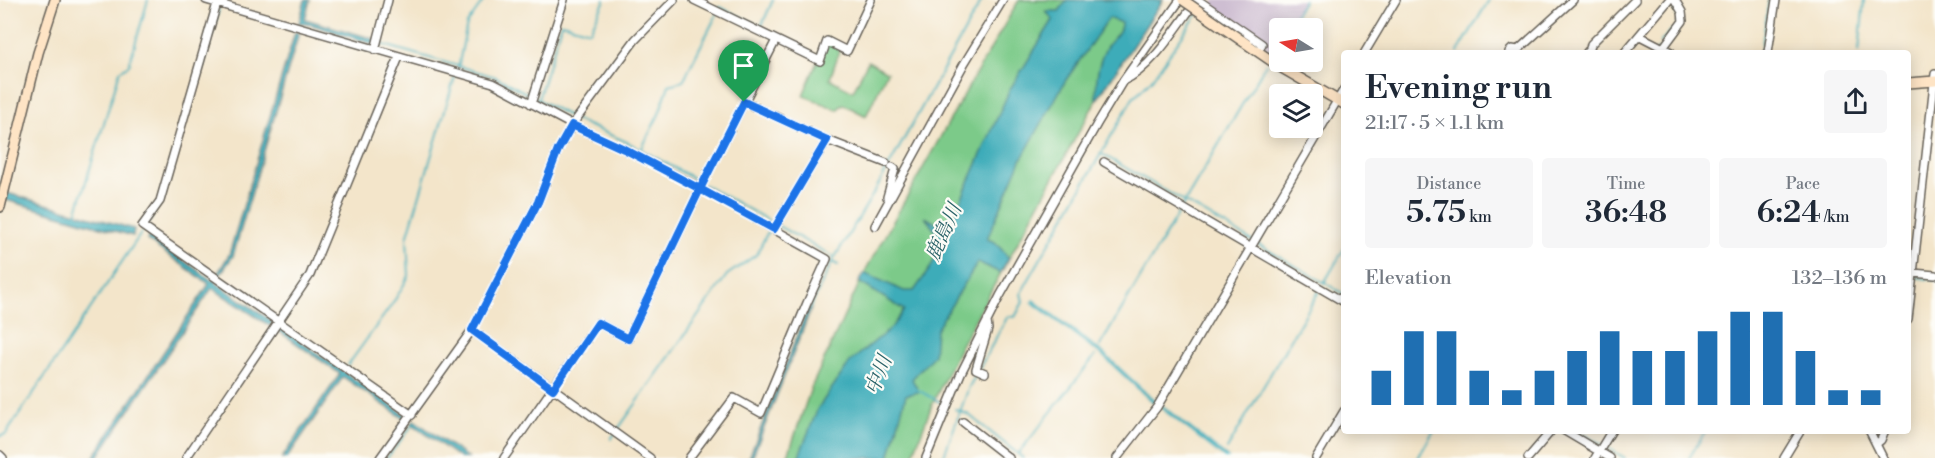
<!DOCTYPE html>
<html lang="en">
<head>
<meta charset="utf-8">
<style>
  :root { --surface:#fff; --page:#f6f6f7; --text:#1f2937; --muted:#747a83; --accent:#1f6fb2 }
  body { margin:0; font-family:"Libre Bodoni","Noto Serif JP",serif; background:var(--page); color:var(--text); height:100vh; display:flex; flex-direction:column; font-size:22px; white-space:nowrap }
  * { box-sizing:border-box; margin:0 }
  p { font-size:20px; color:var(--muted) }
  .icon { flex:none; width:33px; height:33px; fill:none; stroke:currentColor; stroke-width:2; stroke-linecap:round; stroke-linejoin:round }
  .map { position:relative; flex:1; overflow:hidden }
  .sheet { position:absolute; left:1341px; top:50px; width:570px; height:384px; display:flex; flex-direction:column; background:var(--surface); border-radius:6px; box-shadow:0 3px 15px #0003 }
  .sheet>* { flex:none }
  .needle { width:39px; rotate:281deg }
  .fabs { position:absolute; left:1269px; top:18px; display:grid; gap:12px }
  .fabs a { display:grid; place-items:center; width:54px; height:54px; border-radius:6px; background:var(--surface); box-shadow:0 3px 15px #0003; font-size:30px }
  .pin { position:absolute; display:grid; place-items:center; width:51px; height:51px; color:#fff; margin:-62px -26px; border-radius:50% 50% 50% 0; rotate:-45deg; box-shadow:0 0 6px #0007 }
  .pin .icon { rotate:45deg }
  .round { display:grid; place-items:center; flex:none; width:63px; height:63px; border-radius:6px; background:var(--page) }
  .overview { display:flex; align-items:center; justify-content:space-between; height:102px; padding:0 24px }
  h1 { font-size:33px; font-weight:600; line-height:45px }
  .figures { display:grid; grid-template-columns:repeat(3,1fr); gap:9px; height:102px; padding:6px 24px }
  .figures div { display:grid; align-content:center; border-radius:6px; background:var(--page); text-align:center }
  .figures b { font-size:30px; font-weight:600 }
  .figures small { font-size:16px; font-weight:400 }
  .figures p { font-size:16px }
  .chart { height:168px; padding:12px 24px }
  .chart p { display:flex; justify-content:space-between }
  .chart svg { width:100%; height:108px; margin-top:6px; stroke:var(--accent); stroke-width:6 }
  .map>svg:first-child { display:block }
</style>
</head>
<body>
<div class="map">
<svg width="1935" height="458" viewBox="0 0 1935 458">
  <rect width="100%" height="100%" fill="#fdfcf7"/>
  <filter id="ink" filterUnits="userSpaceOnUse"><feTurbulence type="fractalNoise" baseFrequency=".0167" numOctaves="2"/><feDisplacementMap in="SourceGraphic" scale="12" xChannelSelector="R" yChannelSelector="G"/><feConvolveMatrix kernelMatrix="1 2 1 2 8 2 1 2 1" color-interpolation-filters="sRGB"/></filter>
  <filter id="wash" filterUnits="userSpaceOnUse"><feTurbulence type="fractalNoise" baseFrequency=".008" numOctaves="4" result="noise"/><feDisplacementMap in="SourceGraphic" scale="24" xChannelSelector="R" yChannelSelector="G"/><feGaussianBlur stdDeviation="1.35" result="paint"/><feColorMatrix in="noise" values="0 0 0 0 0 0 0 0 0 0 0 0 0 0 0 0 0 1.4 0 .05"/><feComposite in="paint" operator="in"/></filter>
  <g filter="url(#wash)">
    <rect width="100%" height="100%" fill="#f3e5ca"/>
    <path fill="#cebed2" d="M1215,0H1304L1287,28H1280L1279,41L1273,53L1208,10Z"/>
    <path fill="#7cca89" stroke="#4c7352" stroke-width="1.5" d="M1019,0H1076L917,309L803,458H787L811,388L864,273L974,77Z
      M1098,0H1163L1096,101L960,347L932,405L912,458H878L894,394Z
      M827,38L841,46L830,79L853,91L868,61L887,72L866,116L843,104L837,110L803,95Z"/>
    <path fill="#3cacb9" stroke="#2c646a" stroke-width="1.5" d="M305,0H310L305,19L374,39L373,44L306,23H299Z
      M1067,0H1163L1096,101C1096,81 1097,65 1106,48C1111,38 1121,35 1121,23L1109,18L1066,80L1021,160L987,239L995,242L1009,258L1000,273L978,262L936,330L934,355L912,379L919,392L906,395L889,458H798L818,408L850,362L891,328L904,310L859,282L864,273L904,291H914L931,267L942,240L925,217L944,228L953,218L1010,89L1053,20L1046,11H1059Z
      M295,32L299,33L233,256L215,282L273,322L270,326L212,288L97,458H93L209,284L147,240L149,236L213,281L229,255Z
      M0,191L134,229L133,236L6,200Z
      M808,308L811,309L752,458H749Z
      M280,327L406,415L403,418L343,377L287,458H282L340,374L277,330Z
      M414,420L468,458H460L412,424Z"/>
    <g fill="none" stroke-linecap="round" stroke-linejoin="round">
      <path stroke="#3cacb9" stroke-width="2" d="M1672,2L1679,19L1677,23
        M719,9L720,7L761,27L773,0
        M1287,28L1304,0
        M370,41L496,77L580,122L627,142L700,182
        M1660,43L1672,30
        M1458,52L1489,0
        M1657,52V49
        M1761,52L1769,0
        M1859,52L1864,0
        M1271,55L1280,41
        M458,68L467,24L484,0
        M201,72L219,9
        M538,99L562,23L590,31L605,0
        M641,150L659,114L669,85L683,81L717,14
        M1100,153L1344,294
        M705,185L834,257
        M76,214L120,71L129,65L148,0
        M148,224L153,217
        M832,262L838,265
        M1916,277L1935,280
        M1908,278H1909
        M1324,283L1344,249
        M1033,300L1103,353L1147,394L1228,458
        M1032,302L1102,355L1146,396L1225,458
        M809,310L832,262L872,196L982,0
        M1100,346L1266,64
        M348,365L393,303L409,276L407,238L456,73
        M916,389L940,402
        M955,409L969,415L1023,458
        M1578,430L1625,458
        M0,436L6,434L142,232
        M611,439L727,275L756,255L773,222
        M1227,449L1319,291
        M1018,454L1095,356
        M387,458L414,423
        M943,458L969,387L1008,316L1015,317L1023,302L1021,293L1133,98L1152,79L1198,13
        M1418,458L1434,430
        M1689,458L1706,430"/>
    </g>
  </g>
  <g filter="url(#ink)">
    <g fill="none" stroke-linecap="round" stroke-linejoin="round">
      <defs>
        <path id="street" d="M206,0L493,83L572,125L624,149L700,188L827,259L807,303L761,413L734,398L689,458
          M218,0L160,201L142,226L412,415
          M694,0L820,61L827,41L847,51L871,0
          M1198,0L1262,44L1258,52
          M1640,36L1671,52
          M1663,48L1683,21L1682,12L1675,0
          M375,50L388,0
          M1365,52L1396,0
          M1509,52L1512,49L1518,50L1573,0
          M1587,52L1590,49L1591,44L1635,0
          M1625,52L1669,0
          M1768,52L1776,0
          M1123,81C1152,69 1178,25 1197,0
          M744,102L827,140L886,163
          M531,104L564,0
          M1104,162L1344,302
          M887,197L895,169L892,167
          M875,226L964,64L1003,0
          M774,229L827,140
          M1913,273L1935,275
          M1908,319L1935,74
          M472,330L650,458
          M985,373L976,369L988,329L987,322
          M963,422L1009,458
          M1563,430L1610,458
          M1869,430L1883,458
          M1876,444L1881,440L1885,430
          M0,455L3,458
          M186,458L310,275L399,57
          M380,458L472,330L538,202L558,150L572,125L635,40L674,0
          M504,458L598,323L628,339L704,181L776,40
          M926,458L961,373L1000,296L1097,124L1123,81L1180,0
          M1117,458L1157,407L1344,89
          M1316,458L1344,411
          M1528,458L1552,430
          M1595,458L1612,430
          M1784,458L1801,430"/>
        <path id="secondary" d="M1241,40L1282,68L1344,104
          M1908,83L1935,81
          M0,207L38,53L55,0"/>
      </defs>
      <use href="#street" stroke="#676259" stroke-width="10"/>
      <use href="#secondary" stroke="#676259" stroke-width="12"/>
      <use href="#street" stroke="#fff" stroke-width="7"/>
      <use href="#secondary" stroke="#fee4c5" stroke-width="9"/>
      <defs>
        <path id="secondary-bridge" d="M1183,0L1241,40"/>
      </defs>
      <use href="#secondary-bridge" stroke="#676259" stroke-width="12" stroke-linecap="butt"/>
      <use href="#secondary-bridge" stroke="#fee4c5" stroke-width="9"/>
    </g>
  </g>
  <g fill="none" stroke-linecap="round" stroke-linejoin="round" filter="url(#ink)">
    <defs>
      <path id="route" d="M744,102L700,189L624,149L572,125L558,150L538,202L472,330L553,389L598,323L628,339L700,189L774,229L827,140L744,102"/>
    </defs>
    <use href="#route" stroke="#fff" stroke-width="12"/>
    <use href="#route" stroke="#1a73e8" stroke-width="8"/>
  </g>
  <g text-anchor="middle" stroke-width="4.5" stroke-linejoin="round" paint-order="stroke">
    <g font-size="20" font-style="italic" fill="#2c646a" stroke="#fdfcf7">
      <text transform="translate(943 232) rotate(-66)" y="7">鹿島川</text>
      <text transform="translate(878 375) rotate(-69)" y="7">中川</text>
    </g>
  </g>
</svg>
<div class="fabs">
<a><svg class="needle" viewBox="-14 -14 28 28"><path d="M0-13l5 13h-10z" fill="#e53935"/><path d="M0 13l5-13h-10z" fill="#747a83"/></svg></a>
<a><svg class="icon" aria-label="layers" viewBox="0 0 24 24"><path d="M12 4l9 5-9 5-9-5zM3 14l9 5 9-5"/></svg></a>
</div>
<div class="pin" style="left:744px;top:102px;background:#1e9e55"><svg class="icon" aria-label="arrive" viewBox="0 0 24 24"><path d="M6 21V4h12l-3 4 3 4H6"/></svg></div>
<section class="sheet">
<div class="overview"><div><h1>Evening run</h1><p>21:17 · 5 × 1.1 km</p></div><a class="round"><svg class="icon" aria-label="share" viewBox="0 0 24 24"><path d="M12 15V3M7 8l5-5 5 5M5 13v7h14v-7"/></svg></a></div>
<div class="figures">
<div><p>Distance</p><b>5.75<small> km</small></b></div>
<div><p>Time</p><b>36:48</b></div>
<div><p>Pace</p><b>6:24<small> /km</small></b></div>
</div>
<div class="chart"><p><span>Elevation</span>132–136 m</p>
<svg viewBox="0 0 160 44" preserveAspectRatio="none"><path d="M5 44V30M15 44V14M25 44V14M35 44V30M45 44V38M55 44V30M65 44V22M75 44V14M85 44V22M95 44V22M105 44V14M115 44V6M125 44V6M135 44V22M145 44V38M155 44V38"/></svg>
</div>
</section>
</div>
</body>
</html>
